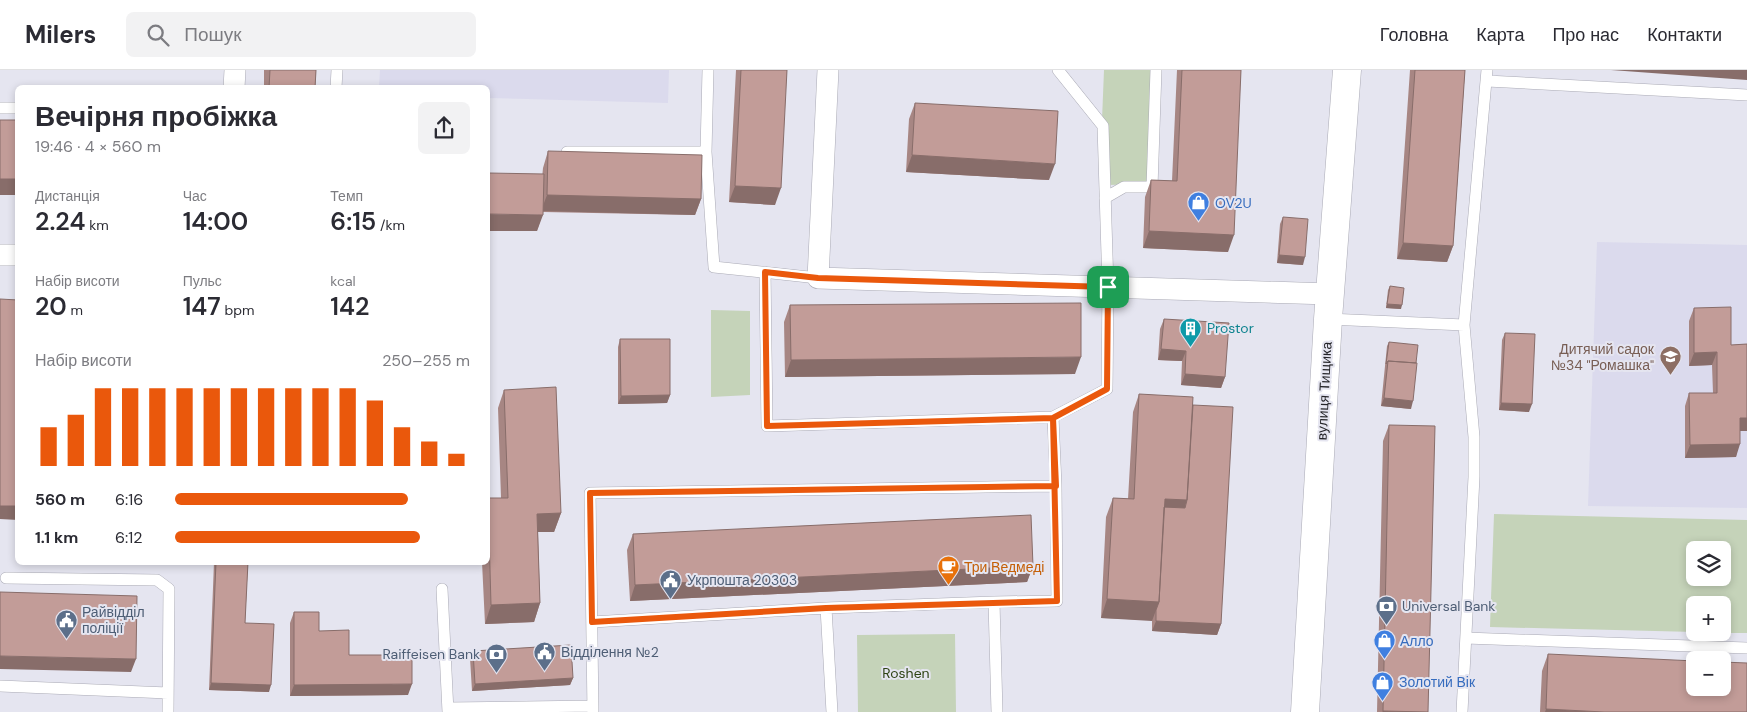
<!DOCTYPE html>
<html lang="uk">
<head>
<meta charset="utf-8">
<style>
  :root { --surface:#fff; --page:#f2f2f3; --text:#2b2b33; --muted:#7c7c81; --line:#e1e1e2; --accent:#ea580c }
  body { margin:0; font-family:"DM Sans",sans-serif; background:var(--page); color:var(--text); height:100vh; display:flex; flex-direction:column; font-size:19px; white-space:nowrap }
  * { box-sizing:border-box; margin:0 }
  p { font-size:16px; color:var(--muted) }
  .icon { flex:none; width:28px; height:28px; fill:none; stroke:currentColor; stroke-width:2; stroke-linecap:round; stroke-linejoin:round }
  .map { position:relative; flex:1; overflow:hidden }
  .details { position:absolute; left:15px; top:15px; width:475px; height:480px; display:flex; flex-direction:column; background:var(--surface); border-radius:8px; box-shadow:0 2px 8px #0003 }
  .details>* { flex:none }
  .tools { position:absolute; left:1686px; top:471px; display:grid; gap:10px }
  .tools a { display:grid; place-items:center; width:45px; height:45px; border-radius:8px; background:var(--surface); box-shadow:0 2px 8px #0003; font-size:25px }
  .pin { position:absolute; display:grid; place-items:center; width:42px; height:42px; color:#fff; margin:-21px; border-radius:10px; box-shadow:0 2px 8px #0006 }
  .round { display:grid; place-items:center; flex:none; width:52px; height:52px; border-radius:8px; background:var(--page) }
  .head { display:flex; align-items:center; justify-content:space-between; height:85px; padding:0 20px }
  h1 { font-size:28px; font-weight:600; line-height:38px }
  .metrics { display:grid; grid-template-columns:repeat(3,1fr); gap:8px; height:85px; padding:5px 20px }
  .metrics div { display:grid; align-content:center }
  .metrics b { font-size:25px; font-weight:600 }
  .metrics small { font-size:14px; font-weight:400 }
  .metrics p { font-size:14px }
  .chart { height:140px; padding:10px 20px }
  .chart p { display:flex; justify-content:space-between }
  .chart svg { width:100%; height:90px; margin-top:5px; stroke:var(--accent); stroke-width:6 }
  ul { padding:0 20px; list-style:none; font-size:16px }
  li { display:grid; grid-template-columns:80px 60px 1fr; align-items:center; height:38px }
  li i { height:12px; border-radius:6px; background:var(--accent) }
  header { display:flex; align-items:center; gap:30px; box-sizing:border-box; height:70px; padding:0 25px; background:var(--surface); border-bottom:1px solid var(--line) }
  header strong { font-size:24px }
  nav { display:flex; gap:28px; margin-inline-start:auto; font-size:18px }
  .search { width:350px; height:45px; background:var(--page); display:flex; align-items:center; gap:12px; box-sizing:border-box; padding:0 18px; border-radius:8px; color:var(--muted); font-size:19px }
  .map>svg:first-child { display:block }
</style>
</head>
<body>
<header>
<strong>Milers</strong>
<div class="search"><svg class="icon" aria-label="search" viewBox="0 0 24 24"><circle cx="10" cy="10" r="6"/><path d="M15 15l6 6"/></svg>Пошук</div>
<nav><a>Головна</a><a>Карта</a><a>Про нас</a><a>Контакти</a></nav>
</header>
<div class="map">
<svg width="1747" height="642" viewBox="0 0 1747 642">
  <rect width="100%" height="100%" fill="#e5e5f0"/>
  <path fill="#dbdaed" d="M380,0H669L668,33L488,28V18L379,17Z
    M1597,172L1747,175V438L1588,436Z"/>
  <path fill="#c5d3b9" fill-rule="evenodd" d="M1104,0H1153L1150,114L1107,115L1102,50Z
    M711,240L750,241V325L711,327Z
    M1494,444L1747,450V563H1717L1722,562V535H1695V562L1490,557ZM1695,480H1722V508H1695Z
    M955,564L956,642H858L857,565Z"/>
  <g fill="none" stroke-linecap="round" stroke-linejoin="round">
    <defs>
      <path id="lane" d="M708,0L706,82L714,197L818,208
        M1487,11L1747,25
        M336,18L337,0
        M0,38H18
        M567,82H706
        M1105,128L1124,117H1152L1156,0
        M765,202L767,356L1053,347L1056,416
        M1328,249L1464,255
        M1053,347L1107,319L1108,217L1103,56L1058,0
        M6,508L157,510L169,519L168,642
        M442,519L448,642
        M826,538L832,642
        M592,552L826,538L994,532L997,642
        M1466,568L1747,578
        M0,616L168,623
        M448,638L593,636
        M593,642L590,423L1056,416L1057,531L994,532
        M1462,642L1474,407V367L1464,255L1487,0"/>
      <path id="street" d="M828,0L818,208L1330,224
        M234,18L235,0
        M0,185H18"/>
      <path id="secondary" d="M1305,642L1328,249L1347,0"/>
    </defs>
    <use href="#lane" stroke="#aaaab5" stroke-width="12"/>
    <use href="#street" stroke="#aaaab5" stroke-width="22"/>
    <use href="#secondary" stroke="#aaaab5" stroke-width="29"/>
    <use href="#lane" stroke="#fff" stroke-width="11"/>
    <use href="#street" stroke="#fff" stroke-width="21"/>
    <use href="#secondary" stroke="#fff" stroke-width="28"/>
  </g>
  <path fill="#a78683" d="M264,0H316L315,18H264Z
    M736,0H787L775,135L729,132Z
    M1177,0H1241L1228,182L1143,178L1145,127L1151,110L1172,111Z
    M1410,0H1465L1453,176L1447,192L1397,189Z
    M915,33L1049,110L906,102L909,49Z
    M548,81L701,129L695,145L543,142L537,161L543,98Z
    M1283,147L1303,195L1277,193L1280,154Z
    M1390,216L1401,239L1386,238L1388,220Z
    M790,235L1075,304L785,307L784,252Z
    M1694,238L1731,275L1747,274V361H1740L1736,387L1685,388V336L1689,323H1713L1712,295L1689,296V251Z
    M1164,249L1225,307L1221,318L1181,315L1182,291L1158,290L1160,259Z
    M1505,263L1529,342L1499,340L1502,270Z
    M620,269L670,325L667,333L618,334V277Z
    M1389,272L1411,339L1381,336L1387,276Z
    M504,320L561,443L554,462H538L540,533L534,552L485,554L482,492H488V428H501L498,338Z
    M1139,324L1193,335L1221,554L1217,565L1152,561V550L1101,548L1106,447L1113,428L1128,429L1133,342Z
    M1389,355L1428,642H1377L1383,371Z
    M633,464L1033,496L1027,512L630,531L627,480Z
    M214,492H248L245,553L269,622L209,620Z
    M294,542L349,585L408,625L290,626V553Z
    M473,581L573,608L570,615L472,621L470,588Z
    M1548,584L1747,642H1540L1542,601Z"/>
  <path fill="#886d6a" d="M1611,0H1747V10Z
    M912,85L1055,94L1049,110L906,102Z
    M0,109H18V125H0Z
    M735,116L781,118L775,135L729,132Z
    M547,125L701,129L695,145L541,141Z
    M488,144L543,145L537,161H488Z
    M1149,161L1234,165L1228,182L1143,178Z
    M1403,173L1453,176L1447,192L1397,189Z
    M1279,185L1305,187L1303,195L1277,193Z
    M1387,234L1402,235L1401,239L1386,238Z
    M1161,279L1186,281L1182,291L1158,290Z
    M1717,282L1712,295L1689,296L1694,283Z
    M1081,287L1075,304L785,307L791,290Z
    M1185,304L1225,307L1221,318L1181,315Z
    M670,325L667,333L618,334L621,326Z
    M1384,328L1413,331L1411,339L1381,336Z
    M1501,333L1532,334L1529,342L1499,340Z
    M1740,348H1747V361H1736Z
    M1740,374L1736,387L1685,388L1690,375Z
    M1165,429L1187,430L1181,449L1161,448Z
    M0,436H18V450L0,449Z
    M561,443L554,462H531L537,444Z
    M1033,496L1027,512L630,531L635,515Z
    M1107,529L1159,532L1152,551L1101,548Z
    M540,533L534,552L485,554L491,535Z
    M1156,551L1221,554L1217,565L1152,561Z
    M0,586L136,589L131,602L0,599Z
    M573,608L570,615L472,621L475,614Z
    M211,613L271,615L269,622L209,620Z
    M412,614L408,625L290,626L294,615Z
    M1546,639L1604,642H1545Z
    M1383,641L1428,642H1382Z"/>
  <path fill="#c29c98" stroke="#886d6a" d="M270,0H316L315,18H269Z
    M741,0H787L781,118L735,116Z
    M1182,0H1241L1234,165L1149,161L1151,110L1177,111Z
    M1415,0H1465L1453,176L1403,173Z
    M915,33L1058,41L1055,94L912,85Z
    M0,50H18V109H0Z
    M548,81L702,85L701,129L547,125Z
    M488,103L544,104L543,145L488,144Z
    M1283,147L1308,149L1305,187L1279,185Z
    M1390,216L1404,218L1402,235L1387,234Z
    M0,229L18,230V436H0Z
    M1081,233V287L791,290L790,235Z
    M1731,237V275L1747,274V348H1740V374L1690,375L1689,323H1717V282L1694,283V238Z
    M1164,249L1229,253L1225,307L1185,304L1186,281L1161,279Z
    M1505,263L1535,264L1532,334L1501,333Z
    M620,269H670V325L621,326Z
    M1389,272L1418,275L1416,293L1388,291L1386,294Z
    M1388,291L1417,293L1413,331L1384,328Z
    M556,317L561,443L537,444L540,533L491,535L488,428H508L504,320Z
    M1139,324L1193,327L1187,430L1165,429L1159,532L1107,529L1113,428L1134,429Z
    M1193,335L1233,337L1221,554L1156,551V540L1159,532L1164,437L1185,438L1187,430Z
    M1389,355L1435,356L1428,642L1383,641Z
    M1031,445L1033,496L635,515L633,464Z
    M216,492H248L245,553L274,554L271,615L211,613Z
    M0,522L137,526L136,589L0,586Z
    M294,542H319V561L349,560V585H412V614L294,615Z
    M571,575L573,608L475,614L473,581Z
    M1548,584L1695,591V618H1722V592L1747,593V642H1604L1546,639Z"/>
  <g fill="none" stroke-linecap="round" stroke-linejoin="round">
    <defs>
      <path id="route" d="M1108,217L818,208L765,202L767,356L1053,348L1057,531L826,538L592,552L590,423L1056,416L1053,348L1107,319L1108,217"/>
    </defs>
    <use href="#route" stroke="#fff" stroke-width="10"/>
    <use href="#route" stroke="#ea580c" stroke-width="6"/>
  </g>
  <defs>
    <symbol id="shop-pin" viewBox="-11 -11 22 30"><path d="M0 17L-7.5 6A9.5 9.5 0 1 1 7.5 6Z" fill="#3f7fe0" stroke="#e5e5f0"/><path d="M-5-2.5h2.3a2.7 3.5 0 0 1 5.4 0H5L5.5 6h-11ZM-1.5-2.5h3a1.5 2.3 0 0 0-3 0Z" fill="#fff"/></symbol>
    <symbol id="building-pin" viewBox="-11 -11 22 30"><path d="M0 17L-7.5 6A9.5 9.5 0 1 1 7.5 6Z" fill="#0f9aa8" stroke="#e5e5f0"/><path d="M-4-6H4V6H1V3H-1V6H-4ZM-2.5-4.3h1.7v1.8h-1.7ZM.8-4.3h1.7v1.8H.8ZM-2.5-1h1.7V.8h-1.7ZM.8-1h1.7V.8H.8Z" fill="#fff"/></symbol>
    <symbol id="school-pin" viewBox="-11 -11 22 30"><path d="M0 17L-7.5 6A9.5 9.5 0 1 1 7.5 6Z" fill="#8d6e63" stroke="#e5e5f0"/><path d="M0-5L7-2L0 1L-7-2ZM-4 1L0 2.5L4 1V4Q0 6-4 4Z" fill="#fff"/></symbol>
    <symbol id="cafe-pin" viewBox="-11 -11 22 30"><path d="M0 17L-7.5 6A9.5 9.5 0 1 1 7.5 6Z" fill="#e8710a" stroke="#e5e5f0"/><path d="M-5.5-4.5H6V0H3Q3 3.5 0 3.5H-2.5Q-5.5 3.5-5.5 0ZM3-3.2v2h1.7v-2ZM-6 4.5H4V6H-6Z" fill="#fff"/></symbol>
    <symbol id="civic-pin" viewBox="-11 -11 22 30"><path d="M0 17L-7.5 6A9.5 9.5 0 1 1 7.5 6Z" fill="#5c6f8a" stroke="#e5e5f0"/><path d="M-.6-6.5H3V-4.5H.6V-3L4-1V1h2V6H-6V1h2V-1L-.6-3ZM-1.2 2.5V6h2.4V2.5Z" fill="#fff"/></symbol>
    <symbol id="bank-pin" viewBox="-11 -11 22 30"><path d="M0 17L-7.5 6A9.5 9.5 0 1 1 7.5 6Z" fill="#5c6f8a" stroke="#e5e5f0"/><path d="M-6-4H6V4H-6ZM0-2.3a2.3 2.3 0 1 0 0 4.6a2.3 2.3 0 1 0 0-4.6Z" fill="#fff"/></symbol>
  </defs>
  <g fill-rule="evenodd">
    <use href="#shop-pin" x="1186" y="120" width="25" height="34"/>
    <use href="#building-pin" x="1178" y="246" width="25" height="34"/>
    <use href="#school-pin" x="1658" y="274" width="25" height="34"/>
    <use href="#cafe-pin" x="936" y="484" width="25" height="34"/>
    <use href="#civic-pin" x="658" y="498" width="25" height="34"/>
    <use href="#bank-pin" x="1374" y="524" width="25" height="34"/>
    <use href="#civic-pin" x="54" y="538" width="25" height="34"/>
    <use href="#shop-pin" x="1372" y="558" width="25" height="34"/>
    <use href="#civic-pin" x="532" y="570" width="25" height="34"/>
    <use href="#bank-pin" x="484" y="572" width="25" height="34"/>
    <use href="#shop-pin" x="1370" y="600" width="25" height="34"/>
  </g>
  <g text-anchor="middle" stroke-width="4" stroke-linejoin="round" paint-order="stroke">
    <g font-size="14" fill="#366cbe" stroke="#e5e5f0" text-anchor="start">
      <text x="1215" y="138">OV2U</text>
      <text x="1400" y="576">Алло</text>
      <text x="1399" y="617">Золотий Вік</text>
    </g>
    <g font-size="14" fill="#0d838f" stroke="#e5e5f0" text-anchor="start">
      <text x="1207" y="263">Prostor</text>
    </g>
    <g font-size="14" fill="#785e54" stroke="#e5e5f0" text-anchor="end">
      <text x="1654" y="284">Дитячий садок<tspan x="1654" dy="16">№34 "Ромашка"</tspan></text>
    </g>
    <g font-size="14" fill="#242428" stroke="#e5e5f0">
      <text transform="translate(1324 321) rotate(-87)" y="5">вулиця Тищика</text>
    </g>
    <g font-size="14" fill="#c56008" stroke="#e5e5f0" text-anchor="start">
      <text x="964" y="502">Три Ведмеді</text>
    </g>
    <g font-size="14" fill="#4e5e75" stroke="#e5e5f0" text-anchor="start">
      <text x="687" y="515">Укрпошта 20303</text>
      <text x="1402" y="541">Universal Bank</text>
      <text x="82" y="547">Райвідділ<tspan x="82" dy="16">поліції</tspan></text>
      <text x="561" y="587">Відділення №2</text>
      <text x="480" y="589" text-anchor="end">Raiffeisen Bank</text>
    </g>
    <g font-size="14" fill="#2e4314" stroke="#e5e5f0">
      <text x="906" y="608">Roshen</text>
    </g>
  </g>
</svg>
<div class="tools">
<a><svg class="icon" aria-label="layers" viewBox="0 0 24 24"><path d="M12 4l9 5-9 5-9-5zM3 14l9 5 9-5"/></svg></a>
<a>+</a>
<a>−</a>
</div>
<div class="pin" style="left:1108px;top:217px;background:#1e9e55"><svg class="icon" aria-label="arrive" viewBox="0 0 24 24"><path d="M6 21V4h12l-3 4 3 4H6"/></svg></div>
<section class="details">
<div class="head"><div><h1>Вечірня пробіжка</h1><p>19:46 · 4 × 560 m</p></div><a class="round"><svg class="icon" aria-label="share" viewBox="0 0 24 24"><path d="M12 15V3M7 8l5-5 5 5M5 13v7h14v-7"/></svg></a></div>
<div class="metrics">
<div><p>Дистанція</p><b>2.24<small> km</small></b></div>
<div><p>Час</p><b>14:00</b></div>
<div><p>Темп</p><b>6:15<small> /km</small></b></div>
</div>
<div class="metrics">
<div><p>Набір висоти</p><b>20<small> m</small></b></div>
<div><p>Пульс</p><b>147<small> bpm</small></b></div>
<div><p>kcal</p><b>142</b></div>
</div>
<div class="chart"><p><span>Набір висоти</span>250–255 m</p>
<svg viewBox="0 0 160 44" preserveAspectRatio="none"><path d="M5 44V25M15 44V19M25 44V6M35 44V6M45 44V6M55 44V6M65 44V6M75 44V6M85 44V6M95 44V6M105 44V6M115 44V6M125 44V12M135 44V25M145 44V32M155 44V38"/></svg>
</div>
<ul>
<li><b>560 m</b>6:16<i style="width:79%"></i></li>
<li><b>1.1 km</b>6:12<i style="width:83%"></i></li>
</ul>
</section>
</div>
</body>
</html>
